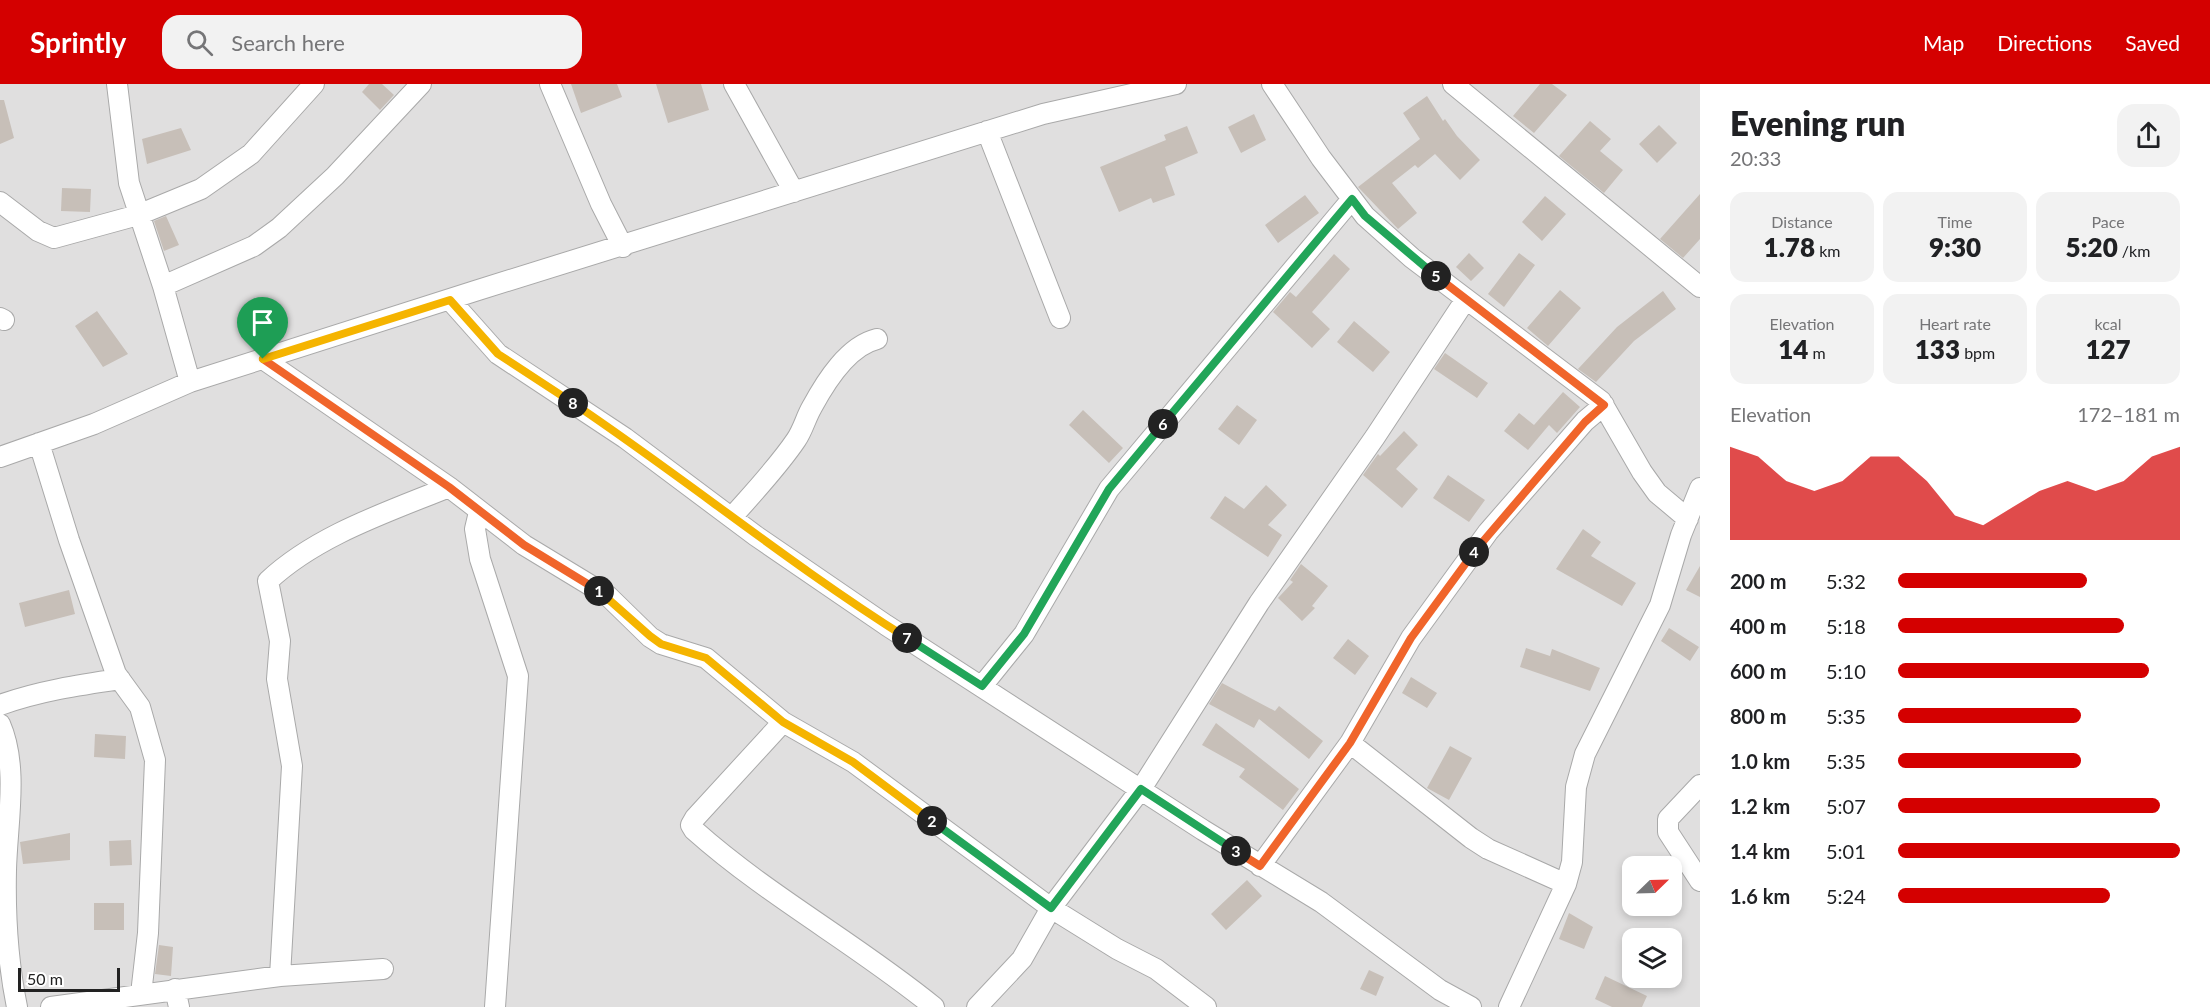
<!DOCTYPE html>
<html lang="en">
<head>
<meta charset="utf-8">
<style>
  :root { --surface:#fff; --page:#f2f2f2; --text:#202124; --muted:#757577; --accent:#d40000 }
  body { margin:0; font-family:Lato,sans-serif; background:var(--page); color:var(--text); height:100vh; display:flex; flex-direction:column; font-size:22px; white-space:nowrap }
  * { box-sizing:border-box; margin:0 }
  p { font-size:20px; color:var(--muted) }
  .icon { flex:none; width:33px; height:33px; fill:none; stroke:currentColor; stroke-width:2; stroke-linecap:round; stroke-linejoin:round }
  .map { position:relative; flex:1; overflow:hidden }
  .panel { display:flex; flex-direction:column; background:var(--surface); width:510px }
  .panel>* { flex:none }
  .needle { width:39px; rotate:67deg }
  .tools { position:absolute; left:1622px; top:772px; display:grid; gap:12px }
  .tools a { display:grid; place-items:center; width:60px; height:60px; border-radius:12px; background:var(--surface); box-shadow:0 3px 9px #0003; font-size:30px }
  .scale { position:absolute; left:18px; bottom:15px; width:102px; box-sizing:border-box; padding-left:6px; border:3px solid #222; border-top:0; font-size:16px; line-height:21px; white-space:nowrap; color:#222; -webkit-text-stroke:4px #fff; paint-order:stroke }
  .pin { position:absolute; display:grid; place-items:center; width:51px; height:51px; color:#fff; margin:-62px -26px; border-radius:50% 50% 50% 0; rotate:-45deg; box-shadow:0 0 6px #0007 }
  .pin .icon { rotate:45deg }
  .km { position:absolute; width:30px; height:30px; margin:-15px; border-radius:50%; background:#222; color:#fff; font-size:16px; line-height:30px; text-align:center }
  .round { display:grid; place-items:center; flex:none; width:63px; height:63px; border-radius:18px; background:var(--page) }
  .overview { display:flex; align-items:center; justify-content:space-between; height:102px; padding:0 30px }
  h1 { font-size:33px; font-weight:800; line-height:45px }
  .figures { display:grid; grid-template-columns:repeat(3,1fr); gap:9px; height:102px; padding:6px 30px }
  .figures div { display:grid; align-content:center; border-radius:15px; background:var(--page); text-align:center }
  .figures b { font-size:26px; font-weight:800 }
  .figures small { font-size:16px; font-weight:400 }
  .figures p { font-size:16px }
  .chart { height:168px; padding:12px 30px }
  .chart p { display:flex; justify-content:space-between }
  .chart svg { width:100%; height:108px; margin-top:6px; fill:var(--accent); opacity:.7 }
  ul { padding:0 30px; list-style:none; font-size:20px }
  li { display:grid; grid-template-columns:96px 72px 1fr; align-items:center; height:45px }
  li i { height:15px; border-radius:8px; background:var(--accent) }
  header { display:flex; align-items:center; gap:36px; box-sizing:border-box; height:84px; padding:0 30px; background:var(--accent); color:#fff }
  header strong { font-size:28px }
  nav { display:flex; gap:33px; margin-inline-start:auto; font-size:21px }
  .search { width:420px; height:54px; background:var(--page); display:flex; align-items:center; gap:15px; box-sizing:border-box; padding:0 21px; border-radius:18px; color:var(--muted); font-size:22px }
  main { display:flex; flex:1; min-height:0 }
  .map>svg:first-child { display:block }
</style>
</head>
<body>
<header>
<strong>Sprintly</strong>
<div class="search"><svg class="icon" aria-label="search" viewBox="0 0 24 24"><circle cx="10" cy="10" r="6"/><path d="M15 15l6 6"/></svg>Search here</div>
<nav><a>Map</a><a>Directions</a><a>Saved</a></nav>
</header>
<main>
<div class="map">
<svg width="1700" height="923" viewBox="0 0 1700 923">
  <rect width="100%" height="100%" fill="#f2efe9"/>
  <path fill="#e0dfdf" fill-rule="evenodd" d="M0,0H1700V923H0ZM1632,783H1671V822H1632ZM1632,855H1671V894H1632Z"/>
  <path fill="#c7bfb8" d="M369,0H382L394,11L380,26L362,8Z
    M571,0H617L622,13L581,29Z
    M656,0H701L709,26L668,39Z
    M1540,0H1552L1567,11L1534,49L1513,32Z
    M1427,12L1443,37L1445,35L1457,52L1480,76L1460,96L1435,70L1418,84L1415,81L1392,99L1417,129L1398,145L1358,103L1420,55L1403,29Z
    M0,16H4L14,54L0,60Z
    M1254,30L1266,56L1241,69L1228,43Z
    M1590,37L1611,55L1600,67L1623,86L1604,109L1559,72Z
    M1659,41L1677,59L1657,79L1639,60Z
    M1187,42L1198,69L1165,83L1175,111L1153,119L1151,114L1119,128L1100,83L1166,56L1164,51Z
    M181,44L191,66L147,80L142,55Z
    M62,104L91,105L90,128L61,127Z
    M1700,110V155L1683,174L1660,155Z
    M1305,111L1319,129L1278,159L1265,141Z
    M1545,112L1566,130L1542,157L1522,138Z
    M166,132L179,161L164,167L154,137Z
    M1469,169L1484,184L1471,197L1456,183Z
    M1519,169L1535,181L1504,223L1488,210Z
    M1334,170L1350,185L1312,228L1330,245L1312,264L1273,228L1290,208L1296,213Z
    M1560,206L1581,224L1548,262L1527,244Z
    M1663,207L1676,225L1634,257L1596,298L1578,285L1617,243Z
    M97,227L128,270L103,283L75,242Z
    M1354,237L1390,268L1373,288L1337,258Z
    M1445,269L1488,299L1477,314L1434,285Z
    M1563,308L1580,323L1557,349L1549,341L1528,366L1504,347L1519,329L1534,341Z
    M1237,321L1257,336L1239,361L1218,345Z
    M1083,326L1123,364L1109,379L1069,341Z
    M1404,347L1418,361L1396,385L1418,405L1402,424L1363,391L1378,370L1380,372Z
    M1448,391L1485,416L1469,438L1433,414Z
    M1266,401L1287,421L1268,441L1282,451L1268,473L1210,434L1225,412L1244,425Z
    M1583,445L1601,458L1591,472L1636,499L1622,522L1556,485Z
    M1301,480L1328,502L1312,522L1315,524L1302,537L1278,514L1293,498L1290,496Z
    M1700,482V513L1686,506Z
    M69,506L75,530L25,543L19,519Z
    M1669,544L1699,563L1690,577L1661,557Z
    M1348,555L1369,572L1355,591L1333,574Z
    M1526,564L1550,572L1552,565L1600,584L1590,607L1520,583Z
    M1411,593L1437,609L1427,624L1402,609Z
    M1222,599L1275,627L1279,622L1323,657L1309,675L1259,635L1254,644L1209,620Z
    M1216,639L1299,705L1283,726L1239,693L1245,685L1202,661Z
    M95,650L126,652L125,675L94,673Z
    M1450,662L1472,674L1449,716L1427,704Z
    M70,749V776L23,780L20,758Z
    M131,756L132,781L110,782L109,757Z
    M1247,796L1262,812L1226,846L1211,830Z
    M94,819H124V846H94Z
    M1569,829L1593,843L1584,865L1559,855Z
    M159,861L173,863L171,892L155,890Z
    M1369,886L1384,893L1376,912L1360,905Z
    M1605,892L1647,912L1642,923H1612L1595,915Z"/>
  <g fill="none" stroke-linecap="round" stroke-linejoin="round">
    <defs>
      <path id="minor" d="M117,0L129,99L163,202L190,298
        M550,0L601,120L623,163
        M734,0L794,108
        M1272,0L1321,74L1365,132L1412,174L1601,317L1642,388L1657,409L1688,435
        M1453,0L1700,203
        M987,47L1060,234
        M0,118L38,147L54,154L138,131L201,105L251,70L314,0
        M163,202L254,162L279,144L335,92L421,0
        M450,216L498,270L625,354L756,452L886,541L1203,746L1321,818L1440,906L1471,923
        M0,234L4,236
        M263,275L449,403L524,461L608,512L650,553L661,560L706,574L783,638L853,678L1051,824L1117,865L1156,885L1206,923
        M39,359L69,456L116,590L140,623L155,676L148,849L141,910
        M0,373L94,340L190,298L475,207L1043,30L1176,0
        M479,428L475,445L480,475L518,592L495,923
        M732,433C754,408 777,384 796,356C803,346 806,333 812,323C826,297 848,262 877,255
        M982,602L1024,550L1109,405L1352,115
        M0,621C39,607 79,601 120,595
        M783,638L695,734L691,741L694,746C768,812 857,860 934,923
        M0,640C19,683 7,740 6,786C5,830 8,879 17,923
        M1350,659L1471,754L1488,765L1566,800
        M1700,701L1668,735V748L1700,797
        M1260,782L1350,659L1411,554L1488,448L1585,337L1604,321
        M280,892L292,682L277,595L280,557L268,497C317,451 388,428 449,403
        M175,905L179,923
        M51,923L280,892L383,885
        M977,923L1022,875L1051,824L1141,705L1259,519L1375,353L1466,215
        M1509,923L1566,800L1572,778L1576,703L1585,670L1660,521L1681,451L1700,404"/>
    </defs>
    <use href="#minor" stroke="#a9a9a9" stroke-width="22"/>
    <use href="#minor" stroke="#fff" stroke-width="20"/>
  </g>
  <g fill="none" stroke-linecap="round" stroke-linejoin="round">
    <defs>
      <path id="split-1" d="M263,275L449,403L524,461L599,507"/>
      <path id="split-2" d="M599,507L650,552L661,560L706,574L783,638L853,678L932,737"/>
      <path id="split-3" d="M932,737L1051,824L1141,705L1236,767"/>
      <path id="split-4" d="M1236,767L1260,782L1350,659L1411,554L1474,468"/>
      <path id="split-5" d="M1436,192L1604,321L1585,338L1474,468"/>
      <path id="split-6" d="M1163,340L1352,115L1365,132L1436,192"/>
      <path id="split-7" d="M907,554L982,602L1024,550L1109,405L1163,340"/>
      <path id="split-8" d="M573,319C686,395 791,481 907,554"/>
      <path id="split-9" d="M263,275L450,216L498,270L573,319"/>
    </defs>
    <use href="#split-1" stroke="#fff" stroke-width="12"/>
    <use href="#split-2" stroke="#fff" stroke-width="12"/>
    <use href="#split-3" stroke="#fff" stroke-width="12"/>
    <use href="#split-4" stroke="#fff" stroke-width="12"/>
    <use href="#split-5" stroke="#fff" stroke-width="12"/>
    <use href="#split-6" stroke="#fff" stroke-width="12"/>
    <use href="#split-7" stroke="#fff" stroke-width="12"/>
    <use href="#split-8" stroke="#fff" stroke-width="12"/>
    <use href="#split-9" stroke="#fff" stroke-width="12"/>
    <use href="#split-1" stroke="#f0652b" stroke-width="8"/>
    <use href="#split-2" stroke="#f5b400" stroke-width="8"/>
    <use href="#split-3" stroke="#22a559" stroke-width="8"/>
    <use href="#split-4" stroke="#f0652b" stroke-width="8"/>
    <use href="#split-5" stroke="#f0652b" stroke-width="8"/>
    <use href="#split-6" stroke="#22a559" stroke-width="8"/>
    <use href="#split-7" stroke="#22a559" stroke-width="8"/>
    <use href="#split-8" stroke="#f5b400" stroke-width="8"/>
    <use href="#split-9" stroke="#f5b400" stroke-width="8"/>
  </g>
</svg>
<div class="tools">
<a><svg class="needle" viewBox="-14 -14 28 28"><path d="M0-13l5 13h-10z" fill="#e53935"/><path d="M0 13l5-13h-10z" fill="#757577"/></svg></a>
<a><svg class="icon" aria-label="layers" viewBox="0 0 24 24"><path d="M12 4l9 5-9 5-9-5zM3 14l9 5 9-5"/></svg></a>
</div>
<div class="scale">50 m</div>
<div class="pin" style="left:263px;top:275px;background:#1e9e55"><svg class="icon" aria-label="arrive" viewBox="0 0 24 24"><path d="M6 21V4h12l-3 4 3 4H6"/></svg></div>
<b class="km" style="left:599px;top:507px">1</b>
<b class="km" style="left:932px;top:737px">2</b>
<b class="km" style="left:1236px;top:767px">3</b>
<b class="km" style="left:1474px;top:468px">4</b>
<b class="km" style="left:1436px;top:192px">5</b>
<b class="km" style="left:1163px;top:340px">6</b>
<b class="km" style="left:907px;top:554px">7</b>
<b class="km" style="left:573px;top:319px">8</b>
</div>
<section class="panel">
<div class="overview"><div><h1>Evening run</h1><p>20:33</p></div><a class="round"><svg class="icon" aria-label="share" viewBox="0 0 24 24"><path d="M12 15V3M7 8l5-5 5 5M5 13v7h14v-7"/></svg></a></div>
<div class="figures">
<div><p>Distance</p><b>1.78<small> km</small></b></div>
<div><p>Time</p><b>9:30</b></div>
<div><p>Pace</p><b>5:20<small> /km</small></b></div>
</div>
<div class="figures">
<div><p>Elevation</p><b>14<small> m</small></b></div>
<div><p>Heart rate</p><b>133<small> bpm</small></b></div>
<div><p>kcal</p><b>127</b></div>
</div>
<div class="chart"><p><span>Elevation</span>172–181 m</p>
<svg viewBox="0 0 160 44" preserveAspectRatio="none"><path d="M0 44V6L10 10L20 20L30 24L40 20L50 10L60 10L70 20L80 34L90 38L100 31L110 24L120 20L130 24L140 20L150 10L160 6V44z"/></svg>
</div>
<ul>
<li><b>200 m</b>5:32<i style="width:67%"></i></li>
<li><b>400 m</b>5:18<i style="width:80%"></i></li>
<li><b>600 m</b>5:10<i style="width:89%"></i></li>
<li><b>800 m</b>5:35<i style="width:65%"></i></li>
<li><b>1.0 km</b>5:35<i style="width:65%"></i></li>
<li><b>1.2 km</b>5:07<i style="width:93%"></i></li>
<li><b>1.4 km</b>5:01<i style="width:100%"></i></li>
<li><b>1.6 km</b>5:24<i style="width:75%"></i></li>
</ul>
</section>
</main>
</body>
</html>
